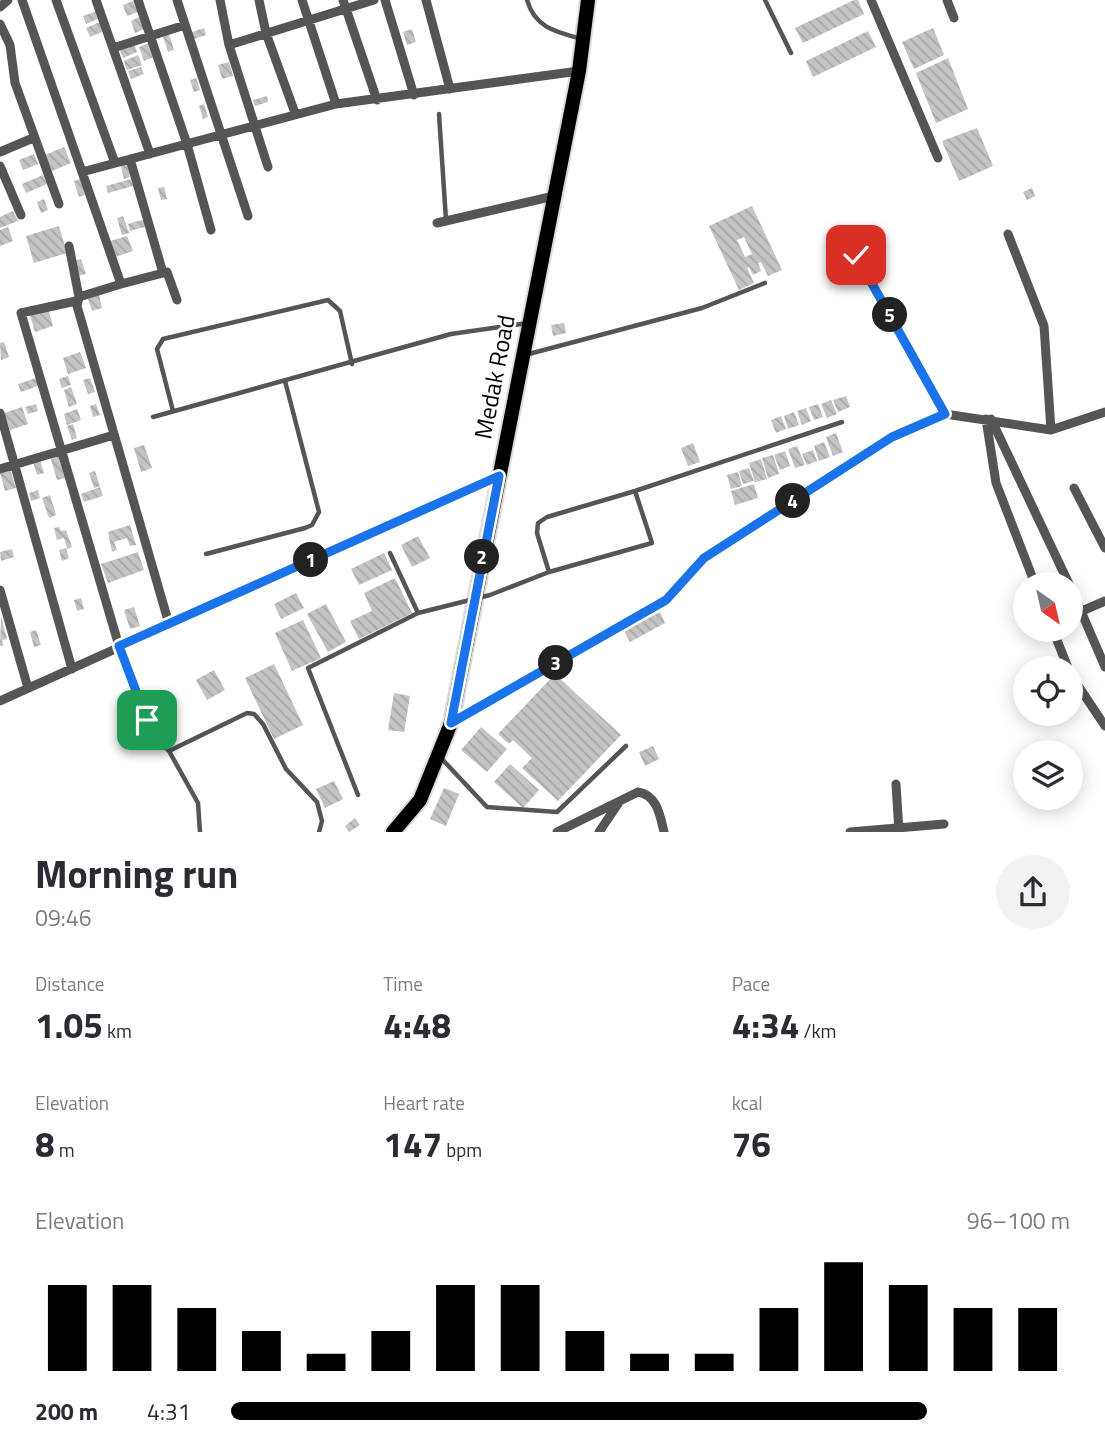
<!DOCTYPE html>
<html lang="en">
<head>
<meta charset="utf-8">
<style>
  :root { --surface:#fff; --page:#f2f2f3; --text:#2b2b33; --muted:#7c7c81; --accent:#000 }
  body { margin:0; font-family:"Titillium Web",sans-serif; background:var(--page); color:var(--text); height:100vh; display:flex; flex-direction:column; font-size:26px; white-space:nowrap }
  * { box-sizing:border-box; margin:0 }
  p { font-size:23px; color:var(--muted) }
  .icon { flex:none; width:38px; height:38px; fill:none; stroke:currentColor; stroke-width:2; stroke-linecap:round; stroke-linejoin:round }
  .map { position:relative; height:832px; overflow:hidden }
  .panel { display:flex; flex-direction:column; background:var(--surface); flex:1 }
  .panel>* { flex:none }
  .needle { width:46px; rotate:146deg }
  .fabs { position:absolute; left:1013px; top:572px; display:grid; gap:14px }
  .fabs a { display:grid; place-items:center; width:70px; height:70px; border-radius:50%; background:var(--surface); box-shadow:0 4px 18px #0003; font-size:35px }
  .pin { position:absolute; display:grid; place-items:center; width:60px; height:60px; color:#fff; margin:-30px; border-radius:14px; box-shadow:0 4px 10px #0006 }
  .km { position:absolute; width:35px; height:35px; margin:-18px; border-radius:50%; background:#222; color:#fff; font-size:19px; line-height:35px; text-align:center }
  .round { display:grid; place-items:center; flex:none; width:74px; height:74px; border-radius:37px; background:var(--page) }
  .overview { display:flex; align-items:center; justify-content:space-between; height:119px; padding:0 35px }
  h1 { font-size:38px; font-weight:700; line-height:52px }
  .figures { display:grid; grid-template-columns:repeat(3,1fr); gap:10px; height:119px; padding:7px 35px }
  .figures div { display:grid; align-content:center }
  .figures b { font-size:35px; font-weight:700 }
  .figures small { font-size:19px; font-weight:400 }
  .figures p { font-size:19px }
  .chart { height:196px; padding:14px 35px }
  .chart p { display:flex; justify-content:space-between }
  .chart svg { width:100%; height:126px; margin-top:7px; stroke:var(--accent); stroke-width:6 }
  ul { padding:0 35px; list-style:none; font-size:23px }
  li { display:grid; grid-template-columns:112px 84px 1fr; align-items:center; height:52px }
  li i { height:18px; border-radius:9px; background:var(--accent) }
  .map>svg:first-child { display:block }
</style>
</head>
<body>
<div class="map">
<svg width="1105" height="832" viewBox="0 0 1105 832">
  <defs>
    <pattern id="building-back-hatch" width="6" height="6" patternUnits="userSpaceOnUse" patternTransform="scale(1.75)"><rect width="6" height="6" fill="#c4c4c4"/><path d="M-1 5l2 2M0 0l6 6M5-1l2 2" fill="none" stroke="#a7a7a7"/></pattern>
  </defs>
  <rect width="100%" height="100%" fill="#fff"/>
  <path fill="url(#building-back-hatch)" fill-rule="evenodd" d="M854,0H858L864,14L803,43L795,28Z
    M133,1L138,12L127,16L123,5Z
    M97,11L100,18L86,24L83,16Z
    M139,17L144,29L135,33L131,21Z
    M100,22L104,31L90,37L86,28Z
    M204,28L206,35L194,39L192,32Z
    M933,28L944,55L914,69L902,42Z
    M412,29L416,42L407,45L403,32Z
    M168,31L174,50L168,52L162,33Z
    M868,31L876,47L813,77L806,61Z
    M134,43L137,52L123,58L119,48Z
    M149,43L154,57L144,61L139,47Z
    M138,55L142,65L127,70L124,61Z
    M948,58L968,109L936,123L916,73Z
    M229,62L233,76L222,79L218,65Z
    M141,67L144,74L131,79L128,71Z
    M196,78L200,90L194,92L190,80Z
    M267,96L268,102L255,106L253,100Z
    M204,104L208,117L203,119L199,106Z
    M977,128L993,166L959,181L942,141Z
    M64,147L71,163L52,171L45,155Z
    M34,154L38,164L23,170L19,160Z
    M127,162L130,177L124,179L120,163Z
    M43,175L47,184L26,193L22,184Z
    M80,179L85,195L79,197L74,181Z
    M131,179L133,186L108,193L106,186Z
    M164,187L167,199L161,200L158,188Z
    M1032,188L1035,196L1027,200L1023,192Z
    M44,199L48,210L41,213L37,202Z
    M752,206L782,270L768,276L761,262L758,263L761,271L753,275L749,267L747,268L754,283L739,290L709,226ZM744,237L752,254L745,257L737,240Z
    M13,211L18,221L0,228V217Z
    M123,216L129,233L122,235L117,218Z
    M145,219L148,226L130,231L128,224Z
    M59,226L67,253L34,263L26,236Z
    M8,227L13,241L0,246V230Z
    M127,236L133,251L115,257L110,241Z
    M81,259L86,274L78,276L73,261Z
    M99,295L102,308L92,311L88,299Z
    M48,309L53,326L35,332L30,315Z
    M564,323L566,333L553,336L551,325Z
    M4,342L9,357L1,360L0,343Z
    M80,352L86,368L68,374L63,358Z
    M68,376L71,385L62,388L59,379Z
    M36,378L38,386L21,392L18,384Z
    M90,378L95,392L88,394L83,380Z
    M71,387L77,404L69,407L64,390Z
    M846,396L850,407L838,412L833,400Z
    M831,400L837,414L827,418L821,404Z
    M36,404L38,411L28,414L25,407Z
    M96,404L100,415L93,417L90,406Z
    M818,404L823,417L814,420L809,407Z
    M22,407L28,424L10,430L4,413Z
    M806,408L811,421L802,425L797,411Z
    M77,409L81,420L67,425L64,414Z
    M794,412L799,425L788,429L784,416Z
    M781,416L786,429L776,433L771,420Z
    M73,424L77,438L72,440L67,426Z
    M836,433L843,452L833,456L826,437Z
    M824,442L830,457L819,461L814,446Z
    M693,443L700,462L688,466L681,448Z
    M144,445L152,468L141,472L134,448Z
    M797,446L805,465L795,468L788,449Z
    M813,450L817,461L807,465L802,454Z
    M785,451L790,466L780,470L774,455Z
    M58,454L65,478L57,480L50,456Z
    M773,455L779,474L768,478L762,458Z
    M761,459L767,479L755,482L749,463Z
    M40,460L44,473L37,475L33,462Z
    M749,468L754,481L743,484L739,471Z
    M10,469L16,488L5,491L0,472Z
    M95,471L100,486L94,488L89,473Z
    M738,472L742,486L731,489L727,475Z
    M754,484L758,498L735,505L731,491Z
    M100,487L103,496L84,502L81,494Z
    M38,490L40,498L31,501L29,493Z
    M50,495L56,515L49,518L42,498Z
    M130,525L136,545L130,546L127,538L114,542L117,550L112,552L108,532Z
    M59,527L61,531L66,530L72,547L67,549L64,538L57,540L54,528Z
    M418,536L430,558L412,567L401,545Z
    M66,548L69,558L62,561L59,550Z
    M12,549L14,557L1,561L0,552Z
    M138,552L144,570L108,583L101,564Z
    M384,553L392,570L359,585L351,569Z
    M395,578L412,613L359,639L350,621L372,611L364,593Z
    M296,593L304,608L281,619L274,604Z
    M81,598L84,609L77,611L74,600Z
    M326,604L346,642L328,652L307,614Z
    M134,607L140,626L130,629L124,610Z
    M660,612L665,623L630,642L624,631Z
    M1,616L7,639L2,640L3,646H0Z
    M303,620L321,658L292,671L275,633Z
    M36,630L41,645L34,647L30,632Z
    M274,664L303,725L274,739L245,678Z
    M214,670L225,690L207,700L196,680Z
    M555,674L621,735L558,801L522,768L532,758L513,740L509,744L498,734Z
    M394,693L410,696L404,732L388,730Z
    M481,727L507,749L487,772L461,750Z
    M653,746L659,759L645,766L639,752Z
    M510,764L539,790L523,808L494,782Z
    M334,781L343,799L325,808L316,789Z
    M444,788L459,794L446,826L430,819Z
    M355,818L360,825L349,832L345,826Z"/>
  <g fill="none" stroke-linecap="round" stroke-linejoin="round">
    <defs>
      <path id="primary" d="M393,832L420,800L451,723L579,71L588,0"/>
    </defs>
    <use href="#primary" stroke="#dbdbdb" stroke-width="18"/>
    <path stroke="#555" stroke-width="4.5" d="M527,0C535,28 556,32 582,39
      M765,0L791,53
      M439,114L446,220
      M856,255L944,413
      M525,355L702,308L765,283
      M173,411L157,349L163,339L328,300L340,311L352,364
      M153,417L451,334L528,323
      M390,553L418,613L490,595L549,572L537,533L538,523L547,517L635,491L842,422
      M206,554L305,528L312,525L319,512L285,381
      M549,572L652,543L635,491
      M120,648L147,720L166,748L169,751L247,713L254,714L263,724L286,769L317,802L322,821L319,832
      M169,751L198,803L200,832
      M440,757L487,807L557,812L626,746
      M358,795L308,668L418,613"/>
    <path stroke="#555" stroke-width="9" d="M22,0L82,172
      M56,0L115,163
      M96,0L150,154
      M138,0L187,144L211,230
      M177,0L248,216
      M220,0L229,45L268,167
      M259,0L266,33L295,113
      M302,0L336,104
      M343,0L377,100
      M385,0L414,95
      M426,0L450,89
      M871,0L938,158
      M947,0L954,18
      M0,7L8,0
      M0,24L10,45L15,83L59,204
      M229,45L374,0
      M113,48L185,25
      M0,152L33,138
      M130,159L163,273
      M0,166L21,215
      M437,223L554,196
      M1008,234L1044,326L1051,430
      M69,246L79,297
      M121,284L167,272L177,300
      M76,301L21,313L119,646
      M0,413L72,669
      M986,419L996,483L1035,584
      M991,419L1069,584
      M0,469L114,435
      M1074,488L1105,548
      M1071,588L1105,667
      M0,590L28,688
      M1082,611L1105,601
      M169,624L77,306L79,297L121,284L82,172L336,104L579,71
      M1053,630L1068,668
      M1071,675L1105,726
      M0,701L499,476
      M451,723L666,600L704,558L893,437L945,414L1051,430L1105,412
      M896,784L899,832
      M557,832L638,792C657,795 660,815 664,832
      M599,832L620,801
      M850,832L944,824"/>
    <use href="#primary" stroke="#000" stroke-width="14"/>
  </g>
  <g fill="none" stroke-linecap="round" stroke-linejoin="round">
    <defs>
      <path id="route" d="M147,720L119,646L499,476L451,723L666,600L704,558L892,437L945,414L856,255"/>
    </defs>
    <use href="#route" stroke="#fff" stroke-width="14"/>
    <use href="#route" stroke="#1a73e8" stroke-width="9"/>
  </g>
  <g text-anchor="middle" stroke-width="5" stroke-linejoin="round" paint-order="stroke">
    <g font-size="24" fill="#000" stroke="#fff">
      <text transform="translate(495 377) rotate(-79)" y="8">Medak Road</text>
    </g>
  </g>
</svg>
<div class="fabs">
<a><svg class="needle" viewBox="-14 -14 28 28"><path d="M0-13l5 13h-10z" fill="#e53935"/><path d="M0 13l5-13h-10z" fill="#7c7c81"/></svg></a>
<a><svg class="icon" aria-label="locate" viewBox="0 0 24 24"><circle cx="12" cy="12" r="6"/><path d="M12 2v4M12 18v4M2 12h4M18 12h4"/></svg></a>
<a><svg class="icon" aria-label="layers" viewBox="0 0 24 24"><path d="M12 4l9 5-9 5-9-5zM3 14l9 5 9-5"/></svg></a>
</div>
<div class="pin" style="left:147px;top:720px;background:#1e9e55"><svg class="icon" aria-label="arrive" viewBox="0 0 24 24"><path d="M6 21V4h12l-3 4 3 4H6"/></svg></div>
<div class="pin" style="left:856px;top:255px;background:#d93025"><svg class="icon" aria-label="check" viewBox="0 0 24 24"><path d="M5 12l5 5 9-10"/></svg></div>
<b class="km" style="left:311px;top:560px">1</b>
<b class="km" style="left:482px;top:557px">2</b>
<b class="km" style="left:556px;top:663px">3</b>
<b class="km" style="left:793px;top:501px">4</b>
<b class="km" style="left:890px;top:315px">5</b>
</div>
<section class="panel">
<div class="overview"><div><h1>Morning run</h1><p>09:46</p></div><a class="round"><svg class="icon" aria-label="share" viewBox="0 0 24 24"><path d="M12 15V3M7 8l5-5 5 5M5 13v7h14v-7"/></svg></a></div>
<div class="figures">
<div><p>Distance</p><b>1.05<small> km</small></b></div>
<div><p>Time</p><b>4:48</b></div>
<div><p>Pace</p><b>4:34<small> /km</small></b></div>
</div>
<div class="figures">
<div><p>Elevation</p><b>8<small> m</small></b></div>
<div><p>Heart rate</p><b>147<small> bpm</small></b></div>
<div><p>kcal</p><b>76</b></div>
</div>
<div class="chart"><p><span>Elevation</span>96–100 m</p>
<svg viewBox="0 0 160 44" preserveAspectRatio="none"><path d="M5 44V14M15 44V14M25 44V22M35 44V30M45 44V38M55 44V30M65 44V14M75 44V14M85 44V30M95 44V38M105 44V38M115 44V22M125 44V6M135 44V14M145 44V22M155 44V22"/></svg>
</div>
<ul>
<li><b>200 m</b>4:31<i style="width:83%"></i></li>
</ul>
</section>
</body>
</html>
